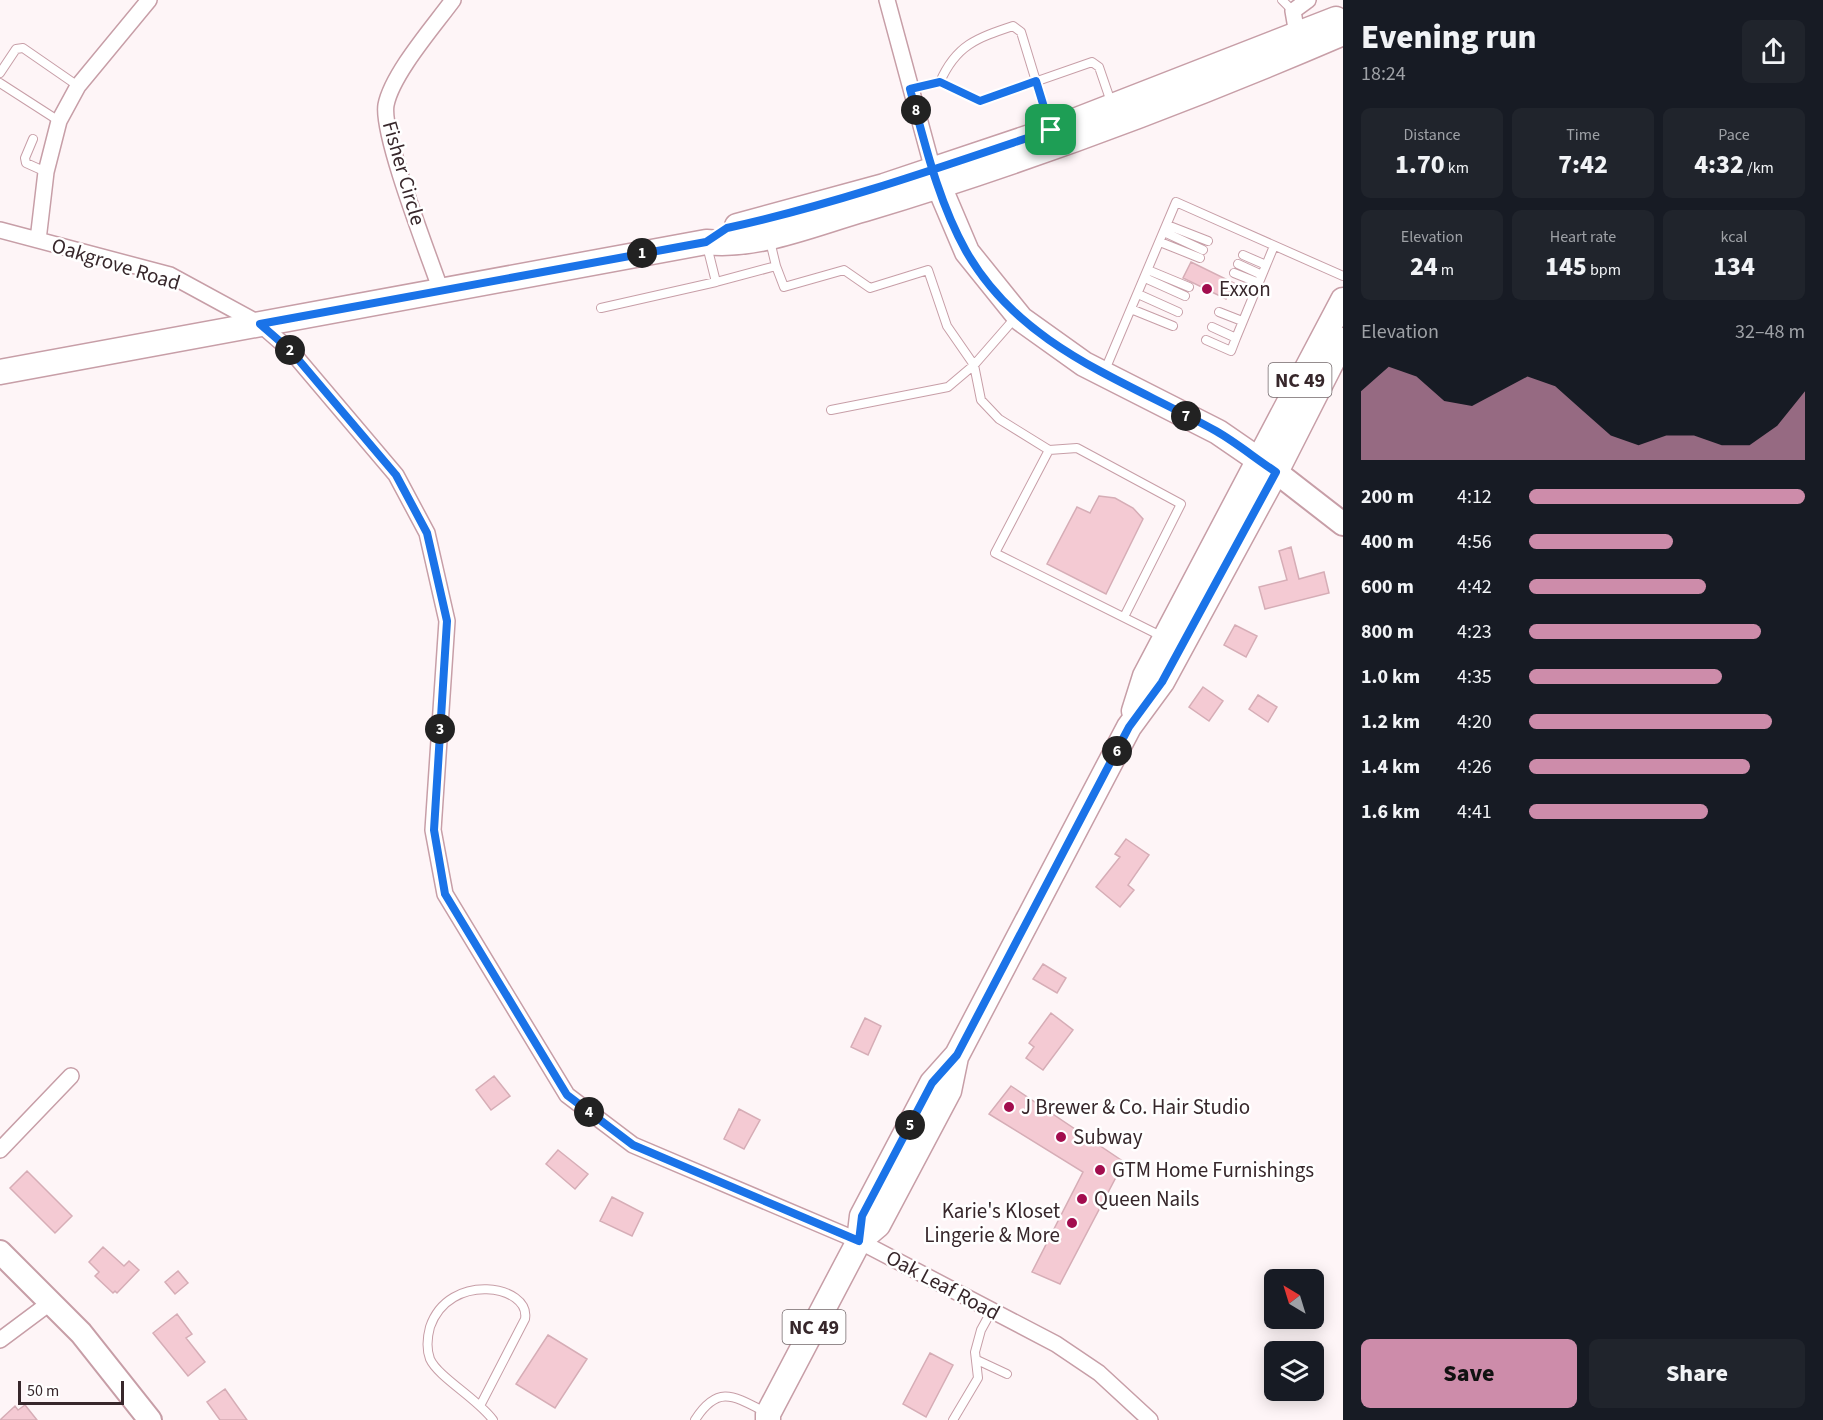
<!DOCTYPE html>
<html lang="en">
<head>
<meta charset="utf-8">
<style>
  :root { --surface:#171b24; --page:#20242c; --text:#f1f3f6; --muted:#9ea1a6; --accent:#cd8caa }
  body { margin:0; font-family:"Source Sans 3",sans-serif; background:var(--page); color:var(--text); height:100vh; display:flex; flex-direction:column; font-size:22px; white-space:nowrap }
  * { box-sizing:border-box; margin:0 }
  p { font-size:20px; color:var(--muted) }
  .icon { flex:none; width:33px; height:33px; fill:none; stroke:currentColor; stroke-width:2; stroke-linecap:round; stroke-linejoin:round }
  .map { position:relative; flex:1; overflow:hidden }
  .side { display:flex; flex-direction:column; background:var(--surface); width:480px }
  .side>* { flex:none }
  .needle { width:39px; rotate:322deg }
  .fabs { position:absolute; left:1264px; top:1269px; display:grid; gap:12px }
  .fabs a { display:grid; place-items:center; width:60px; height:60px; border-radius:9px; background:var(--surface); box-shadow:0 3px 15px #0003; font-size:30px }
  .scale { position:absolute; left:18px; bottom:15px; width:106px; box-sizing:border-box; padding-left:6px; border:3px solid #37272b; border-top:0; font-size:16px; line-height:21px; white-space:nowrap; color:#37272b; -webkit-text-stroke:4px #fff; paint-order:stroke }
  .pin { position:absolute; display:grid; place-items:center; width:51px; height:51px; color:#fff; margin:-26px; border-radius:12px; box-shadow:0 3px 9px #0006 }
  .km { position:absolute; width:30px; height:30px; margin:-15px; border-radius:50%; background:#222; color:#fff; font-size:16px; line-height:30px; text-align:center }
  .round { display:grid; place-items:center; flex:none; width:63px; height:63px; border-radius:9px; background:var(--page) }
  .head { display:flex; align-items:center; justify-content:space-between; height:102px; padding:0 18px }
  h1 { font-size:33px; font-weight:800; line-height:45px }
  .metrics { display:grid; grid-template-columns:repeat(3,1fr); gap:9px; height:102px; padding:6px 18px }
  .metrics div { display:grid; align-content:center; border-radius:9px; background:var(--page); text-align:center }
  .metrics b { font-size:26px; font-weight:800 }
  .metrics small { font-size:16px; font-weight:400 }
  .metrics p { font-size:16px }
  .chart { height:168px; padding:12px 18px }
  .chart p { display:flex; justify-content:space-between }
  .chart svg { width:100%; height:108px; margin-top:6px; fill:var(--accent); opacity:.7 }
  .button { display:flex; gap:12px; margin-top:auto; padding:12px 18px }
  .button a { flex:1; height:69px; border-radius:9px; background:var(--accent); color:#111; font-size:24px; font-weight:800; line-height:69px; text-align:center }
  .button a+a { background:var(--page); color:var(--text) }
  ul { padding:0 18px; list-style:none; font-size:20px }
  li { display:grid; grid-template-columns:96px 72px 1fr; align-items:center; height:45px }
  li i { height:15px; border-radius:8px; background:var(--accent) }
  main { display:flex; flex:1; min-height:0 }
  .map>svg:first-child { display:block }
</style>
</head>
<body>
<main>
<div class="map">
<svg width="1343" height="1420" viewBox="0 0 1343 1420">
  <rect width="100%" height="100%" fill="#fef5f7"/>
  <path fill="#f4cad3" stroke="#d6adb6" stroke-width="1.5" d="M1191,262L1234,283L1226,299L1183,278Z
    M1099,496L1115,498L1133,508L1143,519L1106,594L1047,564L1077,507L1090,513Z
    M1291,547L1299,579L1324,572L1329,593L1265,609L1259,587L1287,580L1279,551Z
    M1235,625L1257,636L1246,657L1224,645Z
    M1203,687L1223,701L1209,721L1189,707Z
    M1258,695L1277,707L1268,722L1249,709Z
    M1126,839L1149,855L1128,885L1134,890L1120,907L1096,887L1120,857L1115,854Z
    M1043,964L1066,978L1057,993L1033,979Z
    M1051,1013L1073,1030L1043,1070L1026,1058L1034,1047L1029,1043Z
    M865,1018L881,1026L868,1055L851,1047Z
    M494,1076L510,1096L491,1110L476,1090Z
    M1011,1086L1124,1162L1060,1284L1032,1272L1083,1172L989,1114Z
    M739,1109L760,1120L744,1149L724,1139Z
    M558,1150L588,1174L575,1189L546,1164Z
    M27,1171L72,1216L55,1233L10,1188Z
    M612,1197L643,1213L632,1236L600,1221Z
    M103,1247L124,1266L129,1261L139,1270L117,1293L115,1291L113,1293L95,1276L99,1272L89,1262Z
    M178,1271L188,1283L175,1294L165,1282Z
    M177,1314L192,1334L186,1338L205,1362L188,1376L153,1333Z
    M548,1335L587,1359L555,1408L516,1384Z
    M930,1353L953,1365L926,1417L903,1404Z
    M225,1389L247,1420H220L207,1402Z
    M25,1405L37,1420H0L15,1406L18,1410Z"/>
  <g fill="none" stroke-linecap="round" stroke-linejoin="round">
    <defs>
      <path id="lane" d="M1282,0L1293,11
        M0,73L16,49L23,48L78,86
        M940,82C956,45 977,38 1013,26L1021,32L1050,127
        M0,83L59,121
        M910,89L940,82L980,101L1092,62L1099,67L1111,102
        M33,139L25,158L26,163L46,172
        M1167,225L1208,241
        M1164,232L1203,250
        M1160,242L1200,258
        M1243,255L1266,265
        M1238,264L1262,275
        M776,266L784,287L844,270L870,288L928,270L947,326L974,365L1015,318
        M1148,270L1189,287
        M1234,273L1259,283
        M1145,278L1185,296
        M716,282L776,266L770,241
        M1138,294L1178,312
        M601,308L716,282L707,246
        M1131,309L1173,326
        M1219,312L1242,321
        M1212,327L1236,338L1274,246
        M1206,340L1231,351L1236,338
        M1105,370L1176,202L1343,276
        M831,410L948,387L974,365L981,400L999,419L1049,450L995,553L1163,637
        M1049,450L1077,448L1181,504L1124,617
        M977,1360L1007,1374
        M481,1404L525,1319C531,1285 449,1271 430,1327C427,1338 426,1348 430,1359C438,1377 478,1399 493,1420
        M695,1420C718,1384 734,1396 767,1413
        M953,1420L978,1378L975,1352L981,1330L992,1310"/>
      <path id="street" d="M887,0L933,170
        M1297,34L1293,11L1308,0
        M0,230L170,275L260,324L291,351L396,475L427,533L447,621L433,830L445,894L567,1095L633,1145L859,1241L1056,1344L1099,1373L1150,1420
        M38,240L46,172L59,121L78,86L149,0
        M441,291C429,256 381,134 386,105C392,74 434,26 453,0
        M0,1150L71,1076
        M0,1340L51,1302"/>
      <path id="secondary" d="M1276,472L1343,524
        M0,1252L81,1333L150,1420"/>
      <path id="primary" d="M933,172L967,252L1021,319L1084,364L1218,432L1269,467
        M737,226L884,186L1051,130L1336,19
        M0,372L706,242C758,248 815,223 865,209C1028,160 1187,100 1343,33
        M1134,711L1145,676L1343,300
        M859,1241L878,1225L949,1091L956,1057
        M768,1420V1414L859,1241L862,1216L932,1083L957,1055L1129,727L1162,682L1276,472L1343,340"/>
    </defs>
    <use href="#lane" stroke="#c79ea7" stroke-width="10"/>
    <use href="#street" stroke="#c79ea7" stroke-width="18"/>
    <use href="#secondary" stroke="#c79ea7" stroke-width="26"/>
    <use href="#primary" stroke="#c79ea7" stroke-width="27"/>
    <use href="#lane" stroke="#fff" stroke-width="8"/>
    <use href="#street" stroke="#fff" stroke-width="15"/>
    <use href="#secondary" stroke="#fff" stroke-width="22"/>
    <use href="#primary" stroke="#fff" stroke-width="24"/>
  </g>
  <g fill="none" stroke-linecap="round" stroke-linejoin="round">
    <defs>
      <path id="route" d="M1051,130C944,166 837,204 727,228L706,242L260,324L291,351L396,475L427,533L447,621L434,830L445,894L567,1095L633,1145L859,1241L862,1216L932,1083L957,1055L1129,727L1162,682L1276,472C1256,459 1237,443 1216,431C1125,380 1021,348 966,251C938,201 925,144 910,89L940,82L980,101L1036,81L1051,130"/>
    </defs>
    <use href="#route" stroke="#fff" stroke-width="12"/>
    <use href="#route" stroke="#1a73e8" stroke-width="8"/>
  </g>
  <g fill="#a20d4e" stroke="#fff" stroke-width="2">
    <circle cx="1207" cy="289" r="6"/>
    <circle cx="1009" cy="1107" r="6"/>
    <circle cx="1061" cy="1137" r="6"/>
    <circle cx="1100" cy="1170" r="6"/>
    <circle cx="1082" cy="1199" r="6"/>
    <circle cx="1072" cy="1223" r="6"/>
  </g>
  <g text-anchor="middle" stroke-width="5" stroke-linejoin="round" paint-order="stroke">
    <g fill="#fff" stroke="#73686b" stroke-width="1.5">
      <rect x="1268.5" y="363" width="63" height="34" rx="4.5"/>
      <rect x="782.5" y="1310" width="63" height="34" rx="4.5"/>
    </g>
    <g font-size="20" font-weight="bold" fill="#37272b">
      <text x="1300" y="387">NC 49</text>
      <text x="814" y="1334">NC 49</text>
    </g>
    <g font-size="21" fill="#37272b" stroke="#fff">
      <text transform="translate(404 173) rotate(74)" y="7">Fisher Circle</text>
      <text transform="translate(116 264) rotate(17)" y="7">Oakgrove Road</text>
      <text transform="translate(943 1285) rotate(28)" y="7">Oak Leaf Road</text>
    </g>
    <g font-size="21" fill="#37272b" stroke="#fff" text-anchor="start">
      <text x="1219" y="296">Exxon</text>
      <text x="1021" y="1114">J Brewer &amp; Co. Hair Studio</text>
      <text x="1073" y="1144">Subway</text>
      <text x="1112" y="1177">GTM Home Furnishings</text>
      <text x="1094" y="1206">Queen Nails</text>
      <text x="1060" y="1218" text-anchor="end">Karie's Kloset<tspan x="1060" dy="24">Lingerie &amp; More</tspan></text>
    </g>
  </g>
</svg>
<div class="fabs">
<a><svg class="needle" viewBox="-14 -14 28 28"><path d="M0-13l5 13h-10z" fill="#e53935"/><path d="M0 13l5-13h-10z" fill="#9ea1a6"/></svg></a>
<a><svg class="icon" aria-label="layers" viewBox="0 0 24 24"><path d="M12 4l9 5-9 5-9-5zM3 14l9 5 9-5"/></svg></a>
</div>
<div class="scale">50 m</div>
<div class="pin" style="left:1051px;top:130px;background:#1e9e55"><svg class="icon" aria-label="arrive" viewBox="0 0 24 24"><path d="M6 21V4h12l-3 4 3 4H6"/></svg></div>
<b class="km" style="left:642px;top:253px">1</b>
<b class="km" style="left:290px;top:350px">2</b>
<b class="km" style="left:440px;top:729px">3</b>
<b class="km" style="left:589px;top:1112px">4</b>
<b class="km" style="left:910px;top:1125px">5</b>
<b class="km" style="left:1117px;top:751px">6</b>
<b class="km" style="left:1186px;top:416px">7</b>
<b class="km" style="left:916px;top:110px">8</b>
</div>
<section class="side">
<div class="head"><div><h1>Evening run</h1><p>18:24</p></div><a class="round"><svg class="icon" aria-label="share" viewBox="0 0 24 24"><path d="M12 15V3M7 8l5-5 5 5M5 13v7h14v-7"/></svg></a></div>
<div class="metrics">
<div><p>Distance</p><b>1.70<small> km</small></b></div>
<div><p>Time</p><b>7:42</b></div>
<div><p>Pace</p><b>4:32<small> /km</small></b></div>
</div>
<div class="metrics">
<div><p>Elevation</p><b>24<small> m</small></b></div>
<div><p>Heart rate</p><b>145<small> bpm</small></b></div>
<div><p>kcal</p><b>134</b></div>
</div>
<div class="chart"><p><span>Elevation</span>32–48 m</p>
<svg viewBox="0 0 160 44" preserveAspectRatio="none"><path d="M0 44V16L10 6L20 10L30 20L40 22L50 16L60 10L70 14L80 24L90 34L100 38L110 34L120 34L130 38L140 38L150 30L160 16V44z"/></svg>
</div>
<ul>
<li><b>200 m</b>4:12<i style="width:100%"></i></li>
<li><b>400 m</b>4:56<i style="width:52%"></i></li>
<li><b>600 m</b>4:42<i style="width:64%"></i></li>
<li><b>800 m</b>4:23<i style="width:84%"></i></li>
<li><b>1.0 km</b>4:35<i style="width:70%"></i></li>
<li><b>1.2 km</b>4:20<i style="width:88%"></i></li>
<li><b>1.4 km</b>4:26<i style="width:80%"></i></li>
<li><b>1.6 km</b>4:41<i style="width:65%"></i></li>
</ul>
<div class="button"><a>Save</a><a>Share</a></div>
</section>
</main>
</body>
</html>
